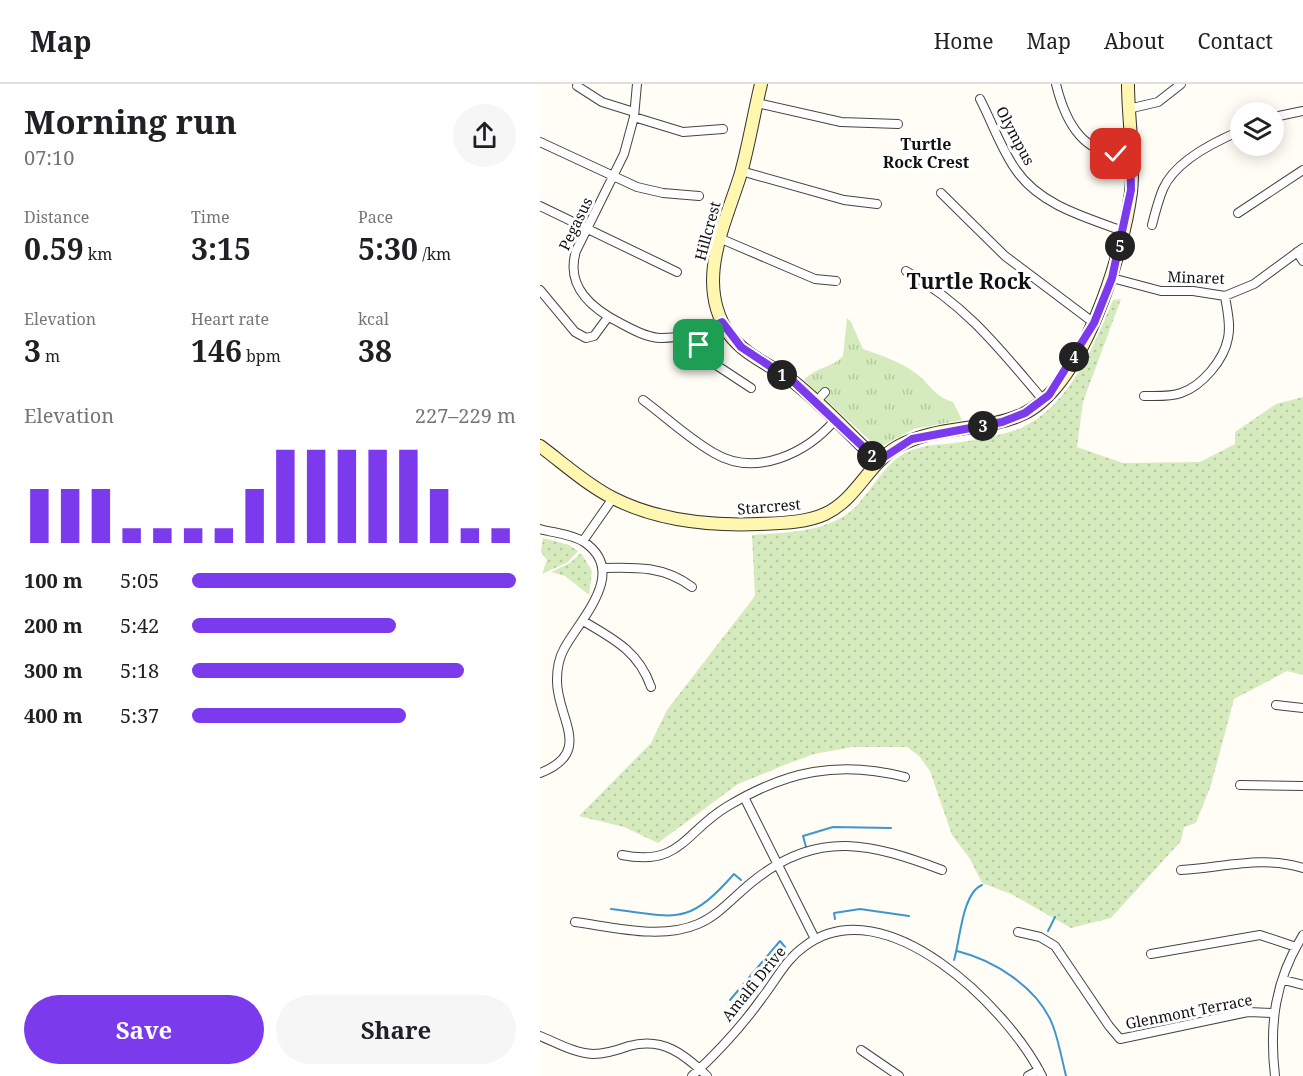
<!DOCTYPE html>
<html lang="en">
<head>
<meta charset="utf-8">
<style>
  :root { --surface:#fff; --page:#f6f6f6; --text:#202124; --muted:#757577; --line:#e0e0e0; --accent:#7c3aed }
  body { margin:0; font-family:"Noto Serif",serif; background:var(--page); color:var(--text); height:100vh; display:flex; flex-direction:column; font-size:22px; white-space:nowrap }
  * { box-sizing:border-box; margin:0 }
  p { font-size:20px; color:var(--muted) }
  .icon { flex:none; width:33px; height:33px; fill:none; stroke:currentColor; stroke-width:2; stroke-linecap:round; stroke-linejoin:round }
  .map { position:relative; flex:1; overflow:hidden }
  .sheet { display:flex; flex-direction:column; background:var(--surface); width:540px }
  .sheet>* { flex:none }
  .buttons { position:absolute; left:690px; top:18px; display:grid; gap:12px }
  .buttons a { display:grid; place-items:center; width:54px; height:54px; border-radius:50%; background:var(--surface); box-shadow:0 3px 15px #0003; font-size:30px }
  .pin { position:absolute; display:grid; place-items:center; width:51px; height:51px; color:#fff; margin:-26px; border-radius:12px; box-shadow:0 3px 9px #0006 }
  .km { position:absolute; width:30px; height:30px; margin:-15px; border-radius:50%; background:#222; color:#fff; font-size:16px; line-height:30px; text-align:center }
  .round { display:grid; place-items:center; flex:none; width:63px; height:63px; border-radius:32px; background:var(--page) }
  .head { display:flex; align-items:center; justify-content:space-between; height:102px; padding:0 24px }
  h1 { font-size:33px; font-weight:700; line-height:45px }
  .figures { display:grid; grid-template-columns:repeat(3,1fr); gap:9px; height:102px; padding:6px 24px }
  .figures div { display:grid; align-content:center }
  .figures b { font-size:30px; font-weight:700 }
  .figures small { font-size:16px; font-weight:400 }
  .figures p { font-size:16px }
  .chart { height:168px; padding:12px 24px }
  .chart p { display:flex; justify-content:space-between }
  .chart svg { width:100%; height:108px; margin-top:6px; stroke:var(--accent); stroke-width:6 }
  .action { display:flex; gap:12px; margin-top:auto; padding:12px 24px }
  .action a { flex:1; height:69px; border-radius:36px; background:var(--accent); color:#fff; font-size:24px; font-weight:700; line-height:69px; text-align:center }
  .action a+a { background:var(--page); color:var(--text) }
  ul { padding:0 24px; list-style:none; font-size:20px }
  li { display:grid; grid-template-columns:96px 72px 1fr; align-items:center; height:45px }
  li i { height:15px; border-radius:8px; background:var(--accent) }
  header { display:flex; align-items:center; gap:36px; box-sizing:border-box; height:84px; padding:0 30px; background:var(--surface); border-bottom:2px solid var(--line) }
  header strong { font-size:28px }
  nav { display:flex; gap:33px; margin-inline-start:auto; font-size:21px }
  main { display:flex; flex:1; min-height:0 }
  .map>svg:first-child { display:block }
</style>
</head>
<body>
<header>
<strong>Map</strong>
<nav><a>Home</a><a>Map</a><a>About</a><a>Contact</a></nav>
</header>
<main>
<section class="sheet">
<div class="head"><div><h1>Morning run</h1><p>07:10</p></div><a class="round"><svg class="icon" aria-label="share" viewBox="0 0 24 24"><path d="M12 15V3M7 8l5-5 5 5M5 13v7h14v-7"/></svg></a></div>
<div class="figures">
<div><p>Distance</p><b>0.59<small> km</small></b></div>
<div><p>Time</p><b>3:15</b></div>
<div><p>Pace</p><b>5:30<small> /km</small></b></div>
</div>
<div class="figures">
<div><p>Elevation</p><b>3<small> m</small></b></div>
<div><p>Heart rate</p><b>146<small> bpm</small></b></div>
<div><p>kcal</p><b>38</b></div>
</div>
<div class="chart"><p><span>Elevation</span>227–229 m</p>
<svg viewBox="0 0 160 44" preserveAspectRatio="none"><path d="M5 44V22M15 44V22M25 44V22M35 44V38M45 44V38M55 44V38M65 44V38M75 44V22M85 44V6M95 44V6M105 44V6M115 44V6M125 44V6M135 44V22M145 44V38M155 44V38"/></svg>
</div>
<ul>
<li><b>100 m</b>5:05<i style="width:100%"></i></li>
<li><b>200 m</b>5:42<i style="width:63%"></i></li>
<li><b>300 m</b>5:18<i style="width:84%"></i></li>
<li><b>400 m</b>5:37<i style="width:66%"></i></li>
</ul>
<div class="action"><a>Save</a><a>Share</a></div>
</section>
<div class="map">
<svg width="763" height="992" viewBox="0 0 763 992">
  <defs>
    <pattern id="grass-dots" width="8" height="8" patternUnits="userSpaceOnUse" patternTransform="scale(1.5)"><rect width="8" height="8" fill="#d5ebbd"/><path d="M2 2h.1M6 6h.1" fill="none" stroke="#b6c8a1" stroke-width="1.8" stroke-linecap="round"/></pattern>
    <pattern id="park-tufts" width="24" height="20" patternUnits="userSpaceOnUse" patternTransform="scale(1.5)"><rect width="24" height="20" fill="#d5ebbd"/><path d="M3 7l-1-3M5 7V3M7 7l1-3M15 17l-1-3M17 17v-4M19 17l1-3" fill="none" stroke="#b6c8a1"/></pattern>
  </defs>
  <rect width="100%" height="100%" fill="#fffdf5"/>
  <path fill="url(#grass-dots)" d="M581,215L543,318L537,363L583,379L660,378L695,360V348L736,320L763,313V591L747,587L694,615L671,701L656,739L644,743L641,757L571,834L531,844L471,810L442,799L430,775L412,751L390,687L379,672L367,663H313L274,670L247,680L198,700L118,759L84,743L39,732L111,659L127,626L215,512L212,451C247,448 294,449 319,419C334,402 345,380 365,369C385,359 407,361 428,357C445,353 465,351 481,344C529,323 554,261 573,216Z
    M3,454L29,461L38,467L28,478L2,490L7,476L1,468Z
    M41,469L52,487L49,511L25,492L11,488L30,479Z"/>
  <path fill="url(#park-tufts)" d="M307,234L311,238L323,265C340,271 359,277 374,288C390,299 393,312 413,318L422,336L374,345L342,362H336L264,296C276,283 292,284 303,272Z"/>
  <g fill="none" stroke-linecap="round" stroke-linejoin="round">
    <path stroke="#3f96cf" stroke-width="2" d="M266,763L263,752L293,743L351,744
      M71,825C137,833 147,843 194,790L201,796
      M295,835L294,829L320,825L369,832
      M508,847L515,833
      M417,867C454,876 499,904 513,942C519,958 522,976 526,992
      M414,876C420,857 422,809 442,801
      M190,916L240,857L245,863"/>
    <defs>
      <path id="street" d="M97,0L94,33L84,70L36,167C25,203 52,225 82,240C93,246 108,254 121,254C144,254 162,248 182,238
        M516,0C525,37 545,77 590,67
        M37,2L62,18L94,28
        M440,15C452,38 461,65 476,86C500,121 545,133 583,147
        M217,19L301,38L358,40
        M588,25L618,18L641,0
        M94,33L143,48L183,45
        M734,33L763,27
        M0,58L97,103L123,109L159,112
        M201,87L304,116L337,120
        M401,109L465,172L554,239
        M0,122L137,188
        M698,129L763,86
        M612,141C615,129 618,117 623,105C635,77 674,58 700,47
        M179,154L275,195L296,197
        M757,168L763,177
        M366,187C427,222 459,264 504,317
        M572,194L621,207H653L685,212L714,200L763,164
        M0,206L35,248L46,254L54,252L68,233
        M156,251L167,275L211,304
        M604,312C616,312 630,313 641,309C662,302 684,276 688,254C691,240 687,226 685,212
        M103,316C126,333 149,355 174,369C216,394 267,369 295,336
        M276,318L285,308
        M0,445C14,449 32,450 44,458C89,488 40,535 24,565C19,574 17,586 17,596C16,633 55,668 0,689
        M43,457L73,414
        M62,484C96,483 124,482 152,503
        M43,537C74,555 99,568 111,603
        M736,621L763,624
        M700,701L763,702
        M204,713L275,855
        M82,771C141,783 145,747 188,722C246,687 299,676 365,693
        M641,786C681,784 724,771 763,784
        M35,838C73,843 121,856 158,840C180,831 197,809 216,795C279,745 333,760 402,786
        M478,848L500,853L515,862L569,942L580,955L708,928L732,929
        M611,870L720,851L756,863
        M744,896L763,901
        M0,952C17,959 34,969 53,970C66,970 78,966 89,962C123,953 144,970 167,992
        M321,966L359,992
        M152,992C177,969 202,942 222,914C237,895 245,876 265,862C345,802 468,924 502,992
        M488,992L499,986
        M735,992C729,940 735,896 763,851"/>
      <path id="secondary" d="M221,0C214,29 209,60 201,89C185,141 154,199 189,250C206,273 234,282 255,299C284,322 310,351 338,377
        M0,362C23,379 47,401 73,414C118,437 169,442 219,440C241,439 265,439 285,430C317,415 328,380 357,363C395,341 444,348 483,330C543,302 583,170 591,108C595,74 588,35 588,0"/>
    </defs>
    <use href="#street" stroke="#444" stroke-width="10"/>
    <use href="#secondary" stroke="#333" stroke-width="14"/>
    <use href="#street" stroke="#fff" stroke-width="8"/>
    <use href="#secondary" stroke="#fff6b0" stroke-width="12"/>
  </g>
  <g fill="none" stroke-linecap="round" stroke-linejoin="round">
    <defs>
      <path id="route" d="M159,261L156,251L182,238L201,263L254,298L338,377L372,355L462,338L485,329L509,311L554,239L572,194L591,106L590,67L576,70"/>
    </defs>
    <use href="#route" stroke="#fff" stroke-width="12"/>
    <use href="#route" stroke="#7c3aed" stroke-width="8"/>
  </g>
  <g text-anchor="middle" stroke-width="6" stroke-linejoin="round" paint-order="stroke">
    <g font-size="15" fill="#111" stroke="#fff">
      <text transform="translate(475 52) rotate(62)" y="5">Olympus</text>
      <text transform="translate(36 140) rotate(-64)" y="5">Pegasus</text>
      <text transform="translate(168 147) rotate(-75)" y="5">Hillcrest</text>
      <text transform="translate(656 194) rotate(2)" y="5">Minaret</text>
      <text transform="translate(229 423) rotate(-5)" y="5">Starcrest</text>
      <text transform="translate(214 900) rotate(-51)" y="5">Amalfi Drive</text>
      <text transform="translate(649 928) rotate(-11)" y="5">Glenmont Terrace</text>
    </g>
    <g font-size="16" font-weight="bold" fill="#111" stroke="#fff">
      <text x="386" y="66">Turtle<tspan x="386" dy="18">Rock Crest</tspan></text>
    </g>
    <g font-size="21" font-weight="bold" fill="#111" stroke="#fff">
      <text x="429" y="205">Turtle Rock</text>
    </g>
  </g>
</svg>
<div class="buttons">
<a><svg class="icon" aria-label="layers" viewBox="0 0 24 24"><path d="M12 4l9 5-9 5-9-5zM3 14l9 5 9-5"/></svg></a>
</div>
<div class="pin" style="left:159px;top:261px;background:#1e9e55"><svg class="icon" aria-label="arrive" viewBox="0 0 24 24"><path d="M6 21V4h12l-3 4 3 4H6"/></svg></div>
<div class="pin" style="left:576px;top:70px;background:#d93025"><svg class="icon" aria-label="check" viewBox="0 0 24 24"><path d="M5 12l5 5 9-10"/></svg></div>
<b class="km" style="left:242px;top:291px">1</b>
<b class="km" style="left:332px;top:372px">2</b>
<b class="km" style="left:443px;top:342px">3</b>
<b class="km" style="left:534px;top:273px">4</b>
<b class="km" style="left:580px;top:162px">5</b>
</div>
</main>
</body>
</html>
